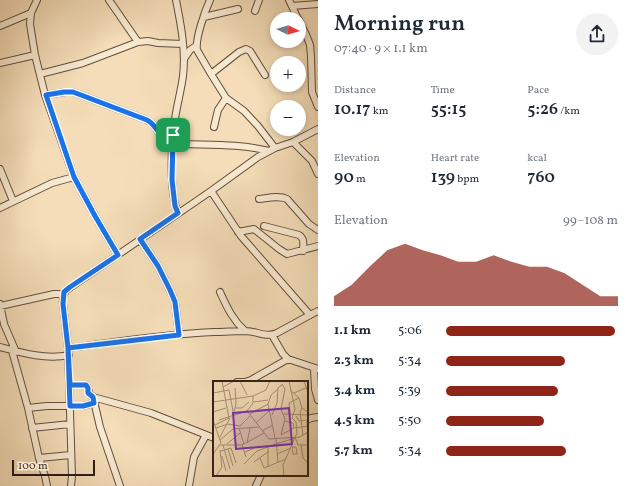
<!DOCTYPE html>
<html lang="en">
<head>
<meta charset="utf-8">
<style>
  :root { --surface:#fff; --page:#f2f2f3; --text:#1f2937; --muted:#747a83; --accent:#8f2418 }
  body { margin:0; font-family:Vollkorn,serif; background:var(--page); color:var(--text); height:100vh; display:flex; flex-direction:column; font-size:15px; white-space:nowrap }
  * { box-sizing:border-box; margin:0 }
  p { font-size:13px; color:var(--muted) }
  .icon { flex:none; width:22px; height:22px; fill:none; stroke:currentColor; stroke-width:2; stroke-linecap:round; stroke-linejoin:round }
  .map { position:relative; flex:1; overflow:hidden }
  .panel { display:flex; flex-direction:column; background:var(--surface); width:316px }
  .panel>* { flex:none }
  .needle { width:26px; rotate:95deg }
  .tools { position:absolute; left:270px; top:12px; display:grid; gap:8px }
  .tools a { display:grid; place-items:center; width:36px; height:36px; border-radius:50%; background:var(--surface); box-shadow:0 2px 6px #0003; font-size:20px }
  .scale { position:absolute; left:12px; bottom:10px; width:83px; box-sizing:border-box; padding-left:4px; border:2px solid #321e15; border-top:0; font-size:11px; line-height:14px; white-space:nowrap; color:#321e15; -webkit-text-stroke:3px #f8e9d1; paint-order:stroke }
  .pin { position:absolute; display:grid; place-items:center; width:34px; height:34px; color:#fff; margin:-17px; border-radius:8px; box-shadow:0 2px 6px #0006 }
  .round { display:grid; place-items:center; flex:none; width:42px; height:42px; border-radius:21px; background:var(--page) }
  .summary { display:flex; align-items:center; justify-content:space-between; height:68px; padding:0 16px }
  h1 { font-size:22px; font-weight:600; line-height:30px }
  .figures { display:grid; grid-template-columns:repeat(3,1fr); gap:6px; height:68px; padding:4px 16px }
  .figures div { display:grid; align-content:center }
  .figures b { font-size:17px; font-weight:600 }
  .figures small { font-size:11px; font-weight:400 }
  .figures p { font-size:11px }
  .chart { height:112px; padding:8px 16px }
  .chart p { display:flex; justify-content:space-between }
  .chart svg { width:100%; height:72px; margin-top:4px; fill:var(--accent); opacity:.7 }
  ul { padding:0 16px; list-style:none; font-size:13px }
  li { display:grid; grid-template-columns:64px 48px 1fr; align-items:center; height:30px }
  li i { height:10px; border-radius:5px; background:var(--accent) }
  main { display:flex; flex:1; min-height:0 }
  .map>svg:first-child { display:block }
</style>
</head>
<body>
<main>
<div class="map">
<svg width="318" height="486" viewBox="0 0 318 486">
  <rect width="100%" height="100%" fill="#f4ddb8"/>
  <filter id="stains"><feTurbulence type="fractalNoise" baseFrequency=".005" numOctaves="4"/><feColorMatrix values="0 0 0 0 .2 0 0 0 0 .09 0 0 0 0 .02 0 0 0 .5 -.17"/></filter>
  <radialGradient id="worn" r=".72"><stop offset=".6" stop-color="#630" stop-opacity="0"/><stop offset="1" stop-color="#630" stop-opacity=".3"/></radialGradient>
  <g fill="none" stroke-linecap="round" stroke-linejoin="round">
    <defs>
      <path id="minor" d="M37,0L31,13L30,24L35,55L45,95L74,177L95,216L118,255
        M109,0L138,42
        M176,0C181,25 186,51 183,76C181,91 177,105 175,119C171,142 169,192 178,213
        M210,0C205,11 195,39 197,50L211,74L226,98L244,111L258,126L275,148
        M289,0L298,19
        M292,6L318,4
        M255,11L259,0
        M204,17L238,9
        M299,20L307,37L310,45L311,56L312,92L318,107
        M0,26L31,13
        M184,59L190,50L196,46
        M0,63L35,55
        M40,74L83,63L138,42L148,41L158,43L183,44
        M211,74L239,52L246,49L250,51L265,75
        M45,95L65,92H73L147,120C155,124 156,131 163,136L173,135
        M214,127L218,110L226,98
        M172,138L179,142L183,144C212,145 241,144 269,151
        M293,142L312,161L318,174
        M0,169L13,201
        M211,191L241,236L310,315
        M259,199C268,198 279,195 287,199L309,224L318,230
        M0,208L52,183L74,177
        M264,226L299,235C305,239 303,244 303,251
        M238,232L254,229L279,249L287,254L318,246
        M140,239L158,266L170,290L175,302L179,335
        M220,292C227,307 232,319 245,331
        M0,304L4,324L16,352
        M0,306L54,294H60L63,296
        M272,335L283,354L288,359L318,369
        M0,347C22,353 46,360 69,355
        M68,348C117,342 165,334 214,332C224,332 235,331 245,331C257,331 266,338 277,333L310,315L318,311
        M12,351L28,408L39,458L45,476L47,486
        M314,368L315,389L318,400
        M237,382H245L251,380L288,359
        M69,385H86L88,388L89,393L93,397L100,427L120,486
        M93,397L151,413L214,438
        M28,408L47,406H83L94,403
        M307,420L311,418L318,417
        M32,428L70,424
        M39,458L71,455
        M71,486L72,476L68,348L63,304C62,296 64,291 71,287L211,191L258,157L275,148L293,142L318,129
        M189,486L194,457L206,435
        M256,486L261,475"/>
    </defs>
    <use href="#minor" stroke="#624e3e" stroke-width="8"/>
    <use href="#minor" stroke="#f8e9d1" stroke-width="6"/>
  </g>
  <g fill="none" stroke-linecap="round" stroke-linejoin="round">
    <defs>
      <path id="route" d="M173,135L163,136C156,131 155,124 147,120L73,92H64L46,95L74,177L95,216L118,255L70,287L64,292L63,304L68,348L70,385H86L88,388V393L93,397L94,403L83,406H70L68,348L179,335L175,302L170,290L158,266L140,239L178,213L175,206L172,180L173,135"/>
    </defs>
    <use href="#route" stroke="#fff" stroke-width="8"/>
    <use href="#route" stroke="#1a73e8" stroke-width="5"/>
  </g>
  <g transform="translate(213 381)">
    <rect width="95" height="95" fill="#f4ddb8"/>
    <path fill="none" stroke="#a69177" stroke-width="1" d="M27,0L34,14M91,0L95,12M10,6L21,0M77,9L86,17L89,27L95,31M0,12L16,9L21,35M81,12L95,6M0,21L40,15L53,9L57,0M41,21L55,19M22,27H29L36,21M89,27L87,31L90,54M21,30L23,23L22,7M34,30L56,58L87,56L95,51M0,31L13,27M37,33L55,23M71,33L95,34M59,34L64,22L65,7L70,3M77,35L76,22L86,17M83,35L86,40L95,39M0,39L8,62L0,73M6,39L34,30L40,22V15M71,40L80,42L81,47M94,40L95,54M43,42L56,30M2,44L16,37L9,0M3,47L15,43L27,45L37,35M26,47L31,63M49,50L60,44M68,54L72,38L68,28L72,8L69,3M68,54L81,47L95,45M7,56L17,37M82,56L85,64H95M62,57L55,23L58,14L65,8M63,57L65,81M7,59L20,48L46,46M34,62L37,47M14,63L27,52M63,63L82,57M7,64H29L51,52M10,64L17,88M29,64L33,76M88,64L90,77L95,82M79,65L80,73H84L83,66H79M15,68L20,85M8,70L18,67L23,82M32,71L46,65M64,73L78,67M9,75L13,90M47,77L51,87L73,78M41,81L56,70M31,83L44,70L63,63M55,86V66M3,95L9,86L7,69M71,95L70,84L84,52L83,41L79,37L82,28L76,0"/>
    <path fill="#7b2cbf" fill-opacity="0.15" stroke="#7b2cbf" stroke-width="2" d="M76,27L79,63L23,68L20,32Z"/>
    <rect width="95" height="95" fill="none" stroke="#321e15" stroke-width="2"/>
  </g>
  <rect width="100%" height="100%" filter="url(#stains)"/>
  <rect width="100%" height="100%" fill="url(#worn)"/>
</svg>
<div class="tools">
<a><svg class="needle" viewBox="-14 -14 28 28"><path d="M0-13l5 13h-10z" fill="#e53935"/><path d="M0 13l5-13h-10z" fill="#747a83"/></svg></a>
<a>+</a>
<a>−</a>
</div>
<div class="scale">100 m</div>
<div class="pin" style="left:173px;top:135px;background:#1e9e55"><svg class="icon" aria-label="arrive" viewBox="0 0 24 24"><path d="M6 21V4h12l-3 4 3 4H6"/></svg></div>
</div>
<section class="panel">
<div class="summary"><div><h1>Morning run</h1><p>07:40 · 9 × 1.1 km</p></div><a class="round"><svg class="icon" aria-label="share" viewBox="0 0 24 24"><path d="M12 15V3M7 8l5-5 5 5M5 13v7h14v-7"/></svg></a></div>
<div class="figures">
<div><p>Distance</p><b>10.17<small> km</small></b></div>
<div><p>Time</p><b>55:15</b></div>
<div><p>Pace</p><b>5:26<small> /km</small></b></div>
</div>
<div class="figures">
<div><p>Elevation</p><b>90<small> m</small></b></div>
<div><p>Heart rate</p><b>139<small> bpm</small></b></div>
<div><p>kcal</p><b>760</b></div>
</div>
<div class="chart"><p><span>Elevation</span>99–108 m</p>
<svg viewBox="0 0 160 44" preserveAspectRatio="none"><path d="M0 44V38L10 31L20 20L30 10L40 6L50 10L60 13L70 17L80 17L90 13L100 17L110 20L120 20L130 24L140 31L150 38L160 38V44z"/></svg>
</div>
<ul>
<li><b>1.1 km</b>5:06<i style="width:98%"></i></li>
<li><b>2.3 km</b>5:34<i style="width:69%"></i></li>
<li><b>3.4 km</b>5:39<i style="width:65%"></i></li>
<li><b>4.5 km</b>5:50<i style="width:57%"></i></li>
<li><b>5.7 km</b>5:34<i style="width:70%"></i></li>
</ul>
</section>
</main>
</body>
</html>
